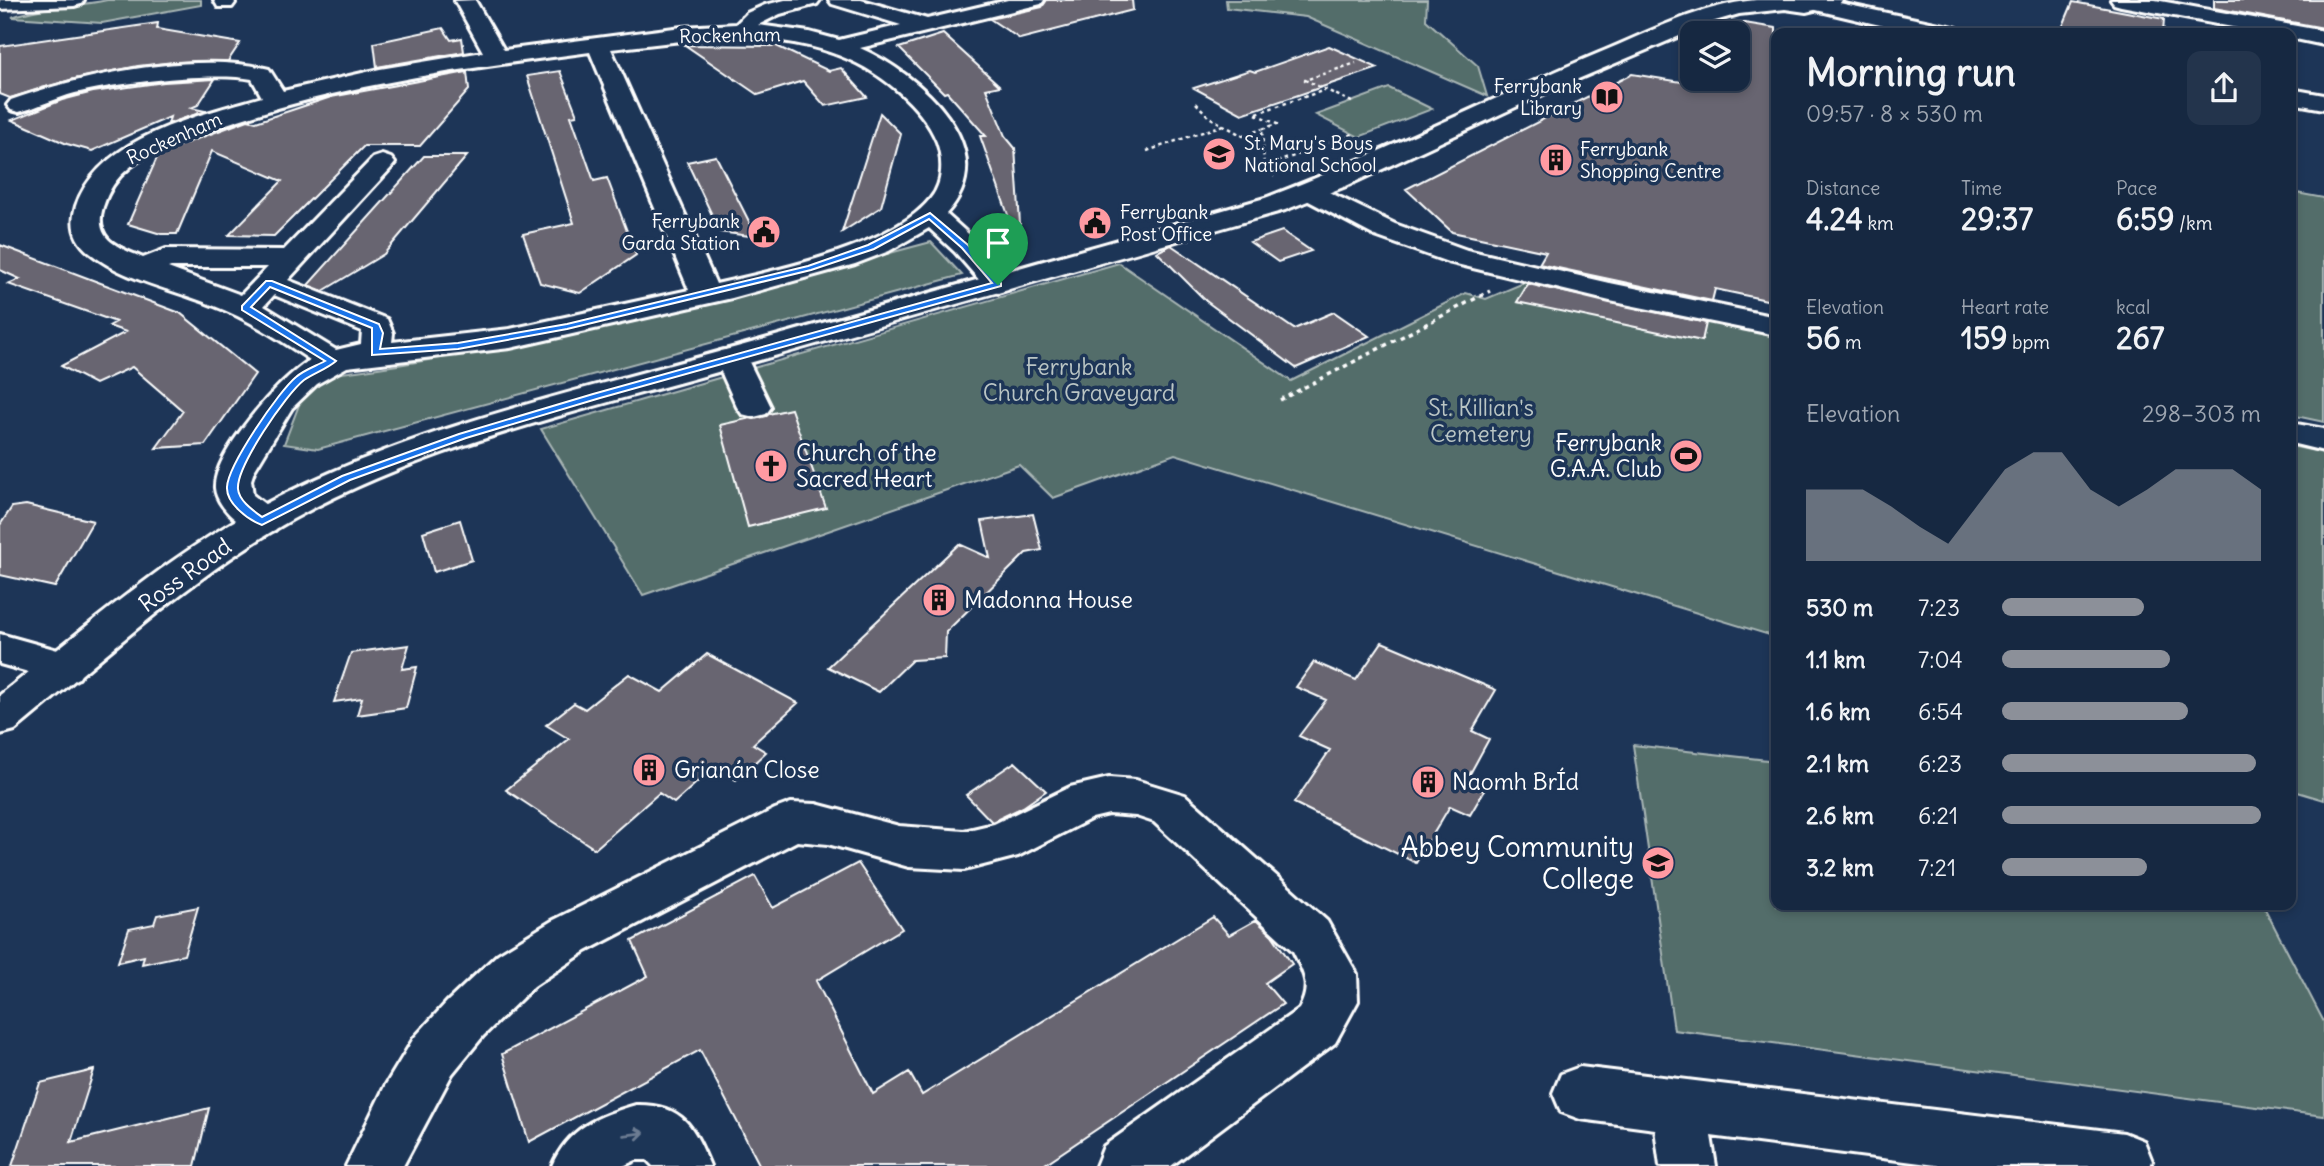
<!DOCTYPE html>
<html lang="en">
<head>
<meta charset="utf-8">
<style>
  :root { --surface:#162841; --page:#23344c; --text:#f1f3f6; --muted:#9ea6b1; --line:#35445a; --accent:#8c9099 }
  body { margin:0; font-family:Delius,sans-serif; background:var(--page); color:var(--text); height:100vh; display:flex; flex-direction:column; font-size:26px; white-space:nowrap }
  * { box-sizing:border-box; margin:0 }
  p { font-size:23px; color:var(--muted) }
  .icon { flex:none; width:38px; height:38px; fill:none; stroke:currentColor; stroke-width:2; stroke-linecap:round; stroke-linejoin:round }
  .map { position:relative; flex:1; overflow:hidden }
  .sheet { position:absolute; left:1771px; top:28px; width:525px; height:882px; display:flex; flex-direction:column; background:var(--surface); border-radius:14px; box-shadow:0 4px 10px #0003,0 0 0 2px var(--line) }
  .sheet>* { flex:none }
  .tools { position:absolute; left:1680px; top:21px; display:grid; gap:14px }
  .tools a { display:grid; place-items:center; width:70px; height:70px; border-radius:14px; background:var(--surface); box-shadow:0 4px 10px #0003,0 0 0 2px var(--line); font-size:35px }
  .pin { position:absolute; display:grid; place-items:center; width:60px; height:60px; color:#fff; margin:-72px -30px; border-radius:50% 50% 50% 0; rotate:-45deg; box-shadow:0 0 7px #0007 }
  .pin .icon { rotate:45deg }
  .round { display:grid; place-items:center; flex:none; width:74px; height:74px; border-radius:14px; background:var(--page) }
  .headline { display:flex; align-items:center; justify-content:space-between; height:119px; padding:0 35px }
  h1 { font-size:38px; font-weight:700; line-height:52px }
  .stats { display:grid; grid-template-columns:repeat(3,1fr); gap:10px; height:119px; padding:7px 35px }
  .stats div { display:grid; align-content:center }
  .stats b { font-size:30px; font-weight:700 }
  .stats small { font-size:19px; font-weight:400 }
  .stats p { font-size:19px }
  .chart { height:196px; padding:14px 35px }
  .chart p { display:flex; justify-content:space-between }
  .chart svg { width:100%; height:126px; margin-top:7px; fill:var(--accent); opacity:.7 }
  ul { padding:0 35px; list-style:none; font-size:23px }
  li { display:grid; grid-template-columns:112px 84px 1fr; align-items:center; height:52px }
  li i { height:18px; border-radius:9px; background:var(--accent) }
  .map>svg:first-child { display:block }
</style>
</head>
<body>
<div class="map">
<svg width="2324" height="1166" viewBox="0 0 2324 1166">
  <rect width="100%" height="100%" fill="#1d3557"/>
  <filter id="ink" filterUnits="userSpaceOnUse"><feTurbulence type="fractalNoise" baseFrequency=".0143" numOctaves="2"/><feDisplacementMap in="SourceGraphic" scale="14" xChannelSelector="R" yChannelSelector="G"/><feConvolveMatrix kernelMatrix="1 2 1 2 8 2 1 2 1" color-interpolation-filters="sRGB"/></filter>
  <g filter="url(#ink)">
    <path fill="#536d6b" stroke="#a9b6b5" stroke-width="2" d="M107,0H201V5L102,23L12,17C43,6 76,7 107,0Z
      M1226,0H1427L1426,20L1478,66L1487,96L1306,17L1227,8Z
      M1389,88L1432,109L1359,137L1316,115Z
      M2291,192L2324,198V422L2291,415Z
      M931,242L962,275L318,449L284,444L304,392L334,374C537,348 734,295 931,242Z
      M1119,263L1291,381L1466,293L1486,299L1526,282L1776,336V637L1175,454L1053,498L1019,465L643,595L541,429Z
      M2291,446L2324,453V800L2291,790Z
      M1633,745L1776,761V905H2263L2324,1022V1116L1674,1030Z"/>
    <path fill="#676571" stroke="#fff" stroke-width="2" d="M1047,0H1132L1133,10L1020,39L990,19L1042,7Z
      M2214,0H2324V28L2214,8Z
      M2073,2L2164,19L2163,33H2060Z
      M1732,21L1776,28V302L1715,289L1712,301L1539,264L1546,252L1452,232L1406,189L1632,74L1706,86L1709,79H1738V33H1727Z
      M158,23L157,29L240,43L228,61L174,62L138,66L70,80L10,98L0,94V46Z
      M443,28L451,40L462,38L464,52L377,67L374,43Z
      M943,34L1000,86L986,89L1005,136L1015,148L1020,224L1012,226L980,136H986L947,92L944,93L899,48Z
      M770,43L829,71L841,68L867,97L825,106L803,81L758,95L685,45L772,46Z
      M1329,46L1378,68L1242,114L1194,88L1250,70L1255,72Z
      M560,71L577,115L571,116L594,181L607,178L636,255L580,293L540,283L523,234L574,223L527,76Z
      M467,72L469,90L420,146H364L274,236L229,235L282,181L212,151L177,234H161L128,224L159,153L248,120L256,122L331,97Z
      M215,79L198,105L191,108L205,111L168,124L170,117L92,151L67,144L12,120L62,100L93,92L164,82Z
      M880,113L901,134L881,207L842,232Z
      M424,156H467L384,254L323,291L308,285Z
      M716,156L728,180L757,237L720,232L687,162Z
      M1282,231L1311,251L1278,262L1250,242Z
      M0,245L180,313L255,374L205,445L156,448L183,411L132,367L95,384L61,366L126,332L109,326L116,322L8,284L20,279L0,270Z
      M1171,245L1294,329L1334,312L1369,336L1296,368L1206,301L1157,252Z
      M1528,284L1706,323L1702,341L1517,302Z
      M791,409L826,508L748,527L720,425Z
      M26,505L93,521L55,587L0,575V525L12,507Z
      M1033,514L1042,550L1026,553L946,632L945,658L912,660L879,692L828,667L959,544L990,558L982,521Z
      M460,520L472,560L434,572L423,532Z
      M1382,642L1496,690L1472,731L1489,739L1465,783L1484,791L1470,815L1450,806L1416,863L1294,803L1330,750L1299,736L1326,700L1296,687L1314,662L1356,680Z
      M409,645L402,669L417,667L406,708L357,715L362,698L334,702L351,653Z
      M707,654L798,703L753,744L766,752L736,780L714,767L674,803L659,793L595,849L506,790L569,739L546,725L574,703L585,709L629,674L662,692Z
      M1015,762L1046,791L1023,807L992,822L966,795Z
      M858,863L902,929L816,981L873,1094L909,1072L922,1095L1213,917L1229,935L1256,920L1272,935L1292,964L1265,983L1283,1004L1042,1166H760L700,1050L529,1142L502,1054L648,976L632,941L755,876L773,908Z
      M198,907L184,955L142,964L144,956L118,962L129,929L154,924L157,915Z
      M94,1070L71,1142L209,1108L195,1166H12L40,1083Z"/>
    <g fill="none" stroke-linecap="round" stroke-linejoin="round">
      <defs>
        <path id="minor" d="M0,0H84L81,4L74,6L0,9Z
          M214,0H234L235,3L232,7H218Z
          M475,0L504,50L682,27L736,24L747,13L765,5L785,0H820L817,4L780,14L758,25L809,32L839,40L901,25L832,4L829,0H861L927,19L1008,0H1044L1041,4L860,48C919,74 1006,149 946,214L975,240L1013,284L1008,290L998,293L988,290L955,252L929,228L889,251L855,264L732,298L510,348L347,367L317,384L292,408L254,471L251,480L253,495L275,512L280,521L275,530C259,534 249,531 236,520C227,513 216,500 215,488C213,453 281,377 310,360C279,339 247,318 212,305C173,289 123,280 90,253C74,240 70,225 76,206C100,136 199,116 262,97L252,79C214,71 114,83 75,93C56,98 38,107 19,112L11,110L7,105L11,100C81,75 196,51 269,69L283,91L380,69L483,52L455,1ZM708,38C777,36 845,44 898,91C914,105 929,122 937,142C943,159 944,182 931,198C894,246 774,271 716,284L611,49ZM590,52L689,290L510,329L392,342L393,333L387,319L288,280L391,168L395,163L391,158L382,155L373,158L284,250L166,249L143,258C118,247 93,240 103,207C108,191 116,178 129,168C152,149 183,140 210,130C333,85 461,69 590,52ZM171,267H268L241,295L168,268ZM274,295L362,331L361,344L336,350L264,306Z
          M1825,0L1949,26L1957,28L1960,33H1914L1812,9L1809,5L1812,1Z
          M2111,0H2155L2324,31V45L2291,38V33H2264L2121,6L2114,4Z
          M2291,89L2324,95V109L2291,103Z
          M1310,183L1395,224L1467,250L1610,283L1776,317V335L1610,301L1448,262L1375,236L1301,197L1297,191L1301,185Z
          M731,349L742,351L747,358L771,407L766,414L754,417L742,414L737,407L715,358L720,351Z
          M2291,423L2324,429V451L2291,443Z
          M0,634L79,656L85,667L79,678L64,682L0,664Z
          M1109,778L1136,780L1185,795L1327,921L1357,974L1358,1001L1335,1043L1171,1166H1096L1104,1146L1299,1009C1312,986 1304,973 1293,951L1154,822L1136,816L1109,814L1092,818L1018,856L964,870L909,867L828,844L797,841L586,951L534,986L483,1036L452,1074L403,1166H346L385,1086L414,1038L447,1002L498,954L552,921L775,809L791,803L816,804L899,826L964,831L994,824L1070,787Z
          M1580,1067L2124,1133L2144,1141L2152,1161L2150,1166H1944L1711,1136L1716,1166H1660L1655,1129L1580,1119L1561,1112L1553,1093L1561,1074Z
          M636,1105C683,1104 694,1127 710,1166H653L647,1160H636L623,1166H552C568,1128 598,1116 636,1105Z"/>
        <path id="major" d="M1756,0H1842L1839,4L1806,12L1785,9L1739,14L1715,21L1552,90L1346,186L1285,210C1097,264 909,318 721,371C577,412 424,446 293,519C192,576 104,657 15,730L0,734V695C86,628 172,552 269,502C403,432 555,397 700,357C889,305 1077,252 1265,198C1379,155 1487,100 1599,53C1650,32 1700,5 1756,0Z"/>
      </defs>
      <use href="#minor" stroke="#fff" stroke-width="6"/>
      <use href="#major" stroke="#fff" stroke-width="6"/>
      <path stroke="#fff" stroke-width="2.5" stroke-dasharray="3.5 3.5" stroke-linecap="butt" d="M1352,102L1305,80L1356,63
        M1196,103L1209,117L1243,136L1262,129
        M1257,113L1325,90
        M1256,114L1277,124L1262,129L1264,167L1274,177
        M1147,151L1223,125
        M1264,167L1353,134"/>
      <path stroke="#fff" stroke-width="3.5" stroke-dasharray="4.5 4.5" stroke-linecap="butt" d="M1280,400L1490,291"/>
      <use href="#minor" fill="#1d3557" fill-rule="evenodd"/>
      <use href="#major" fill="#1d3557" fill-rule="evenodd"/>
    </g>
    <defs><path id="oneway-shaft" d="M-6 0H5M1.5-3L5.5 0L1.5 3" fill="none" stroke-width="1.6" stroke-linecap="round" stroke-linejoin="round" transform="scale(1.75)"/></defs>
    <use stroke="#6c7c92" href="#oneway-shaft" transform="translate(634 1134) rotate(-7)"/>
  </g>
  <path fill="#1a73e8" stroke="#fff" stroke-width="2" fill-rule="evenodd" d="M930,213L968,245L1001,283V286L600,398L466,438L350,480L262,525C248,520 226,503 227,487C228,465 279,391 296,377C304,370 316,366 325,361L242,310V306L266,281H272L379,324L383,333L380,349L458,343L567,324L808,266L868,245ZM929,219L962,248L992,283L593,394L459,434L342,476L262,517C254,511 239,501 238,489C236,467 286,394 304,380C314,373 327,369 336,361L251,307L270,287L372,328V355L458,349L567,329L811,270L874,249Z"/>
  <defs>
    <symbol id="library-disc" viewBox="-11 -11 22 22"><circle r="9.5" fill="#ff9aa2" stroke="#1d3557"/><path d="M-6-4Q-3-5.5-.7-3.5V5Q-3 3-6 4ZM6-4Q3-5.5 .7-3.5V5Q3 3 6 4Z" fill="#111"/></symbol>
    <symbol id="school-disc" viewBox="-11 -11 22 22"><circle r="9.5" fill="#ff9aa2" stroke="#1d3557"/><path d="M0-5L7-2L0 1L-7-2ZM-4 1L0 2.5L4 1V4Q0 6-4 4Z" fill="#111"/></symbol>
    <symbol id="building-disc" viewBox="-11 -11 22 22"><circle r="9.5" fill="#ff9aa2" stroke="#1d3557"/><path d="M-4-6H4V6H1V3H-1V6H-4ZM-2.5-4.3h1.7v1.8h-1.7ZM.8-4.3h1.7v1.8H.8ZM-2.5-1h1.7V.8h-1.7ZM.8-1h1.7V.8H.8Z" fill="#111"/></symbol>
    <symbol id="civic-disc" viewBox="-11 -11 22 22"><circle r="9.5" fill="#ff9aa2" stroke="#1d3557"/><path d="M-.6-6.5H3V-4.5H.6V-3L4-1V1h2V6H-6V1h2V-1L-.6-3ZM-1.2 2.5V6h2.4V2.5Z" fill="#111"/></symbol>
    <symbol id="stadium-disc" viewBox="-11 -11 22 22"><circle r="9.5" fill="#ff9aa2" stroke="#1d3557"/><path d="M0-5a6.5 5 0 1 0 0 10a6.5 5 0 1 0 0-10ZM-3.5-1.8h7v3.6h-7Z" fill="#111"/></symbol>
    <symbol id="church-disc" viewBox="-11 -11 22 22"><circle r="9.5" fill="#ff9aa2" stroke="#1d3557"/><path d="M-1.2-6h2.4v3.5h3.3v2.4h-3.3V6h-2.4V-.1h-3.3v-2.4h3.3Z" fill="#111"/></symbol>
  </defs>
  <g fill-rule="evenodd">
    <use href="#library-disc" x="1588" y="78" width="38" height="38"/>
    <use href="#school-disc" x="1200" y="135" width="38" height="38"/>
    <use href="#building-disc" x="1537" y="141" width="38" height="38"/>
    <use href="#civic-disc" x="1076" y="204" width="38" height="38"/>
    <use href="#civic-disc" x="745" y="213" width="38" height="38"/>
    <use href="#stadium-disc" x="1667" y="437" width="38" height="38"/>
    <use href="#church-disc" x="752" y="447" width="38" height="38"/>
    <use href="#building-disc" x="920" y="581" width="38" height="38"/>
    <use href="#building-disc" x="630" y="751" width="38" height="38"/>
    <use href="#building-disc" x="1409" y="763" width="38" height="38"/>
    <use href="#school-disc" x="1639" y="844" width="38" height="38"/>
  </g>
  <g text-anchor="middle" stroke-width="7" stroke-linejoin="round" paint-order="stroke">
    <g font-size="19" fill="#fff" stroke="#1d3557">
      <text transform="translate(730 35) rotate(-1)" y="7">Rockenham</text>
      <text transform="translate(174 138) rotate(-24)" y="7">Rockenham</text>
    </g>
    <g font-size="19" fill="#fff" stroke="#1d3557" text-anchor="start">
      <text x="1582" y="93" text-anchor="end">Ferrybank<tspan x="1582" dy="22">Library</tspan></text>
      <text x="1244" y="150">St. Mary's Boys<tspan x="1244" dy="22">National School</tspan></text>
      <text x="1580" y="156">Ferrybank<tspan x="1580" dy="22">Shopping Centre</tspan></text>
      <text x="1120" y="219">Ferrybank<tspan x="1120" dy="22">Post Office</tspan></text>
      <text x="740" y="228" text-anchor="end">Ferrybank<tspan x="740" dy="22">Garda Station</tspan></text>
    </g>
    <g font-size="23" fill="#bac5c4" stroke="#1d3557">
      <text x="1079" y="375">Ferrybank<tspan x="1079" dy="26">Church Graveyard</tspan></text>
      <text x="1481" y="416">St. Killian's<tspan x="1481" dy="26">Cemetery</tspan></text>
    </g>
    <g font-size="23" fill="#fff" stroke="#1d3557" text-anchor="start">
      <text x="1662" y="451" text-anchor="end">Ferrybank<tspan x="1662" dy="26">G.A.A. Club</tspan></text>
      <text x="796" y="461">Church of the<tspan x="796" dy="26">Sacred Heart</tspan></text>
      <text x="964" y="608">Madonna House</text>
      <text x="674" y="778">Grianán Close</text>
      <text x="1452" y="790">Naomh BrÍd</text>
    </g>
    <g font-size="23" fill="#fff" stroke="#1d3557">
      <text transform="translate(185 575) rotate(-36)" y="8">Ross Road</text>
    </g>
    <g font-size="28" fill="#fff" stroke="#1d3557" text-anchor="end">
      <text x="1634" y="857">Abbey Community<tspan x="1634" dy="32">College</tspan></text>
    </g>
  </g>
</svg>
<div class="tools">
<a><svg class="icon" aria-label="layers" viewBox="0 0 24 24"><path d="M12 4l9 5-9 5-9-5zM3 14l9 5 9-5"/></svg></a>
</div>
<div class="pin" style="left:998px;top:285px;background:#1e9e55"><svg class="icon" aria-label="arrive" viewBox="0 0 24 24"><path d="M6 21V4h12l-3 4 3 4H6"/></svg></div>
<section class="sheet">
<div class="headline"><div><h1>Morning run</h1><p>09:57 · 8 × 530 m</p></div><a class="round"><svg class="icon" aria-label="share" viewBox="0 0 24 24"><path d="M12 15V3M7 8l5-5 5 5M5 13v7h14v-7"/></svg></a></div>
<div class="stats">
<div><p>Distance</p><b>4.24<small> km</small></b></div>
<div><p>Time</p><b>29:37</b></div>
<div><p>Pace</p><b>6:59<small> /km</small></b></div>
</div>
<div class="stats">
<div><p>Elevation</p><b>56<small> m</small></b></div>
<div><p>Heart rate</p><b>159<small> bpm</small></b></div>
<div><p>kcal</p><b>267</b></div>
</div>
<div class="chart"><p><span>Elevation</span>298–303 m</p>
<svg viewBox="0 0 160 44" preserveAspectRatio="none"><path d="M0 44V19L10 19L20 19L30 25L40 32L50 38L60 25L70 12L80 6L90 6L100 19L110 25L120 19L130 12L140 12L150 12L160 19V44z"/></svg>
</div>
<ul>
<li><b>530 m</b>7:23<i style="width:55%"></i></li>
<li><b>1.1 km</b>7:04<i style="width:65%"></i></li>
<li><b>1.6 km</b>6:54<i style="width:72%"></i></li>
<li><b>2.1 km</b>6:23<i style="width:98%"></i></li>
<li><b>2.6 km</b>6:21<i style="width:100%"></i></li>
<li><b>3.2 km</b>7:21<i style="width:56%"></i></li>
</ul>
</section>
</div>
</body>
</html>
